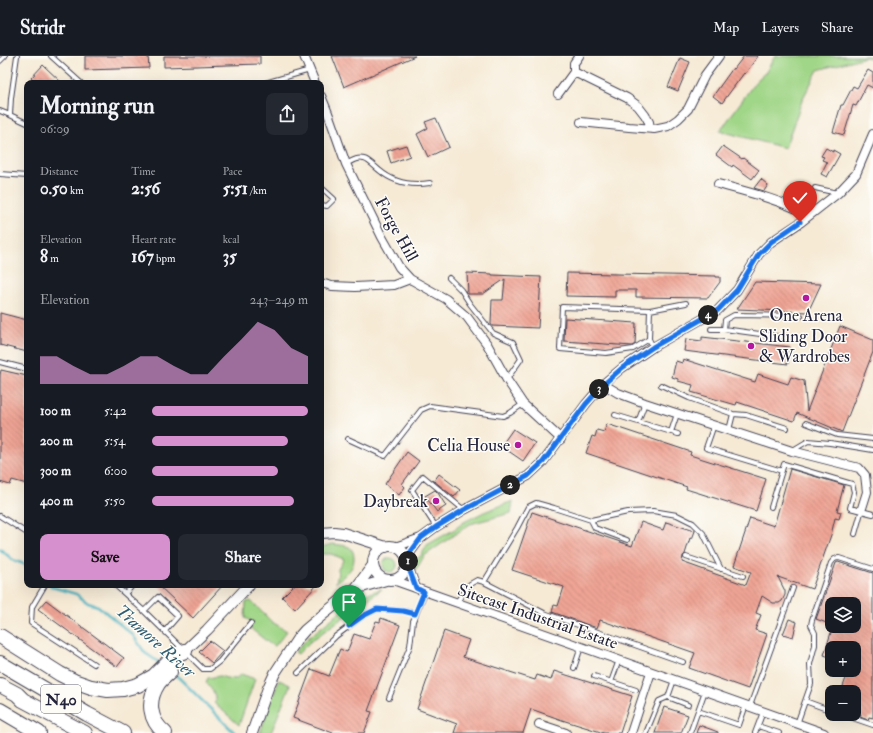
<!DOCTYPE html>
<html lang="en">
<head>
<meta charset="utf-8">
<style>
  :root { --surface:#171b24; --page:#242831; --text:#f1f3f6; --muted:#9ea1a6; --line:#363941; --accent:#d690ce }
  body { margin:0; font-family:"IM FELL Double Pica",serif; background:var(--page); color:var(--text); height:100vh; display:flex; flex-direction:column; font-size:15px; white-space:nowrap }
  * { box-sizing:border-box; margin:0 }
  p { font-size:13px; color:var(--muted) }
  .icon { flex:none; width:22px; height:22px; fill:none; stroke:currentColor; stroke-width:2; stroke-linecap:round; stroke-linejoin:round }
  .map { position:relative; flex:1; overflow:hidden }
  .drawer { position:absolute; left:24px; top:24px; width:300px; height:508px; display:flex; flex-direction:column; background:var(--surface); border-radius:8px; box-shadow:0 4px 16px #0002 }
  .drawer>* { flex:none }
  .controls { position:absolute; left:825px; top:541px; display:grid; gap:8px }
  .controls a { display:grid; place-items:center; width:36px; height:36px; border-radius:8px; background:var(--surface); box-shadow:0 4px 16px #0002; font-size:20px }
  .pin { position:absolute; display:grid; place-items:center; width:34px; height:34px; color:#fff; margin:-41px -17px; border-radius:50% 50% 50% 0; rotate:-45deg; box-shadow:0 0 4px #0007 }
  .pin .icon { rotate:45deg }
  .km { position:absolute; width:20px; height:20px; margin:-10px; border-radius:50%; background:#222; color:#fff; font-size:11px; line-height:20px; text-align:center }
  .round { display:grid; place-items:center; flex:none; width:42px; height:42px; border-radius:8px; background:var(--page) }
  .head { display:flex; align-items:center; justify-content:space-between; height:68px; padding:0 16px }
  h1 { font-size:22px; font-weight:700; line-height:30px }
  .stats { display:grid; grid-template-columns:repeat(3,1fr); gap:6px; height:68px; padding:4px 16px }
  .stats div { display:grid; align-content:center }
  .stats b { font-size:17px; font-weight:700 }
  .stats small { font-size:11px; font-weight:400 }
  .stats p { font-size:11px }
  .chart { height:112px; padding:8px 16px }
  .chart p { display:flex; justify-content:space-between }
  .chart svg { width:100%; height:72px; margin-top:4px; fill:var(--accent); opacity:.7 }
  .action { display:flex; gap:8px; margin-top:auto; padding:8px 16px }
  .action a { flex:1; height:46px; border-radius:8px; background:var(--accent); color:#111; font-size:16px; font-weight:700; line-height:46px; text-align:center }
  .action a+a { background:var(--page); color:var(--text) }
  ul { padding:0 16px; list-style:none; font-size:13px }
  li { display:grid; grid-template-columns:64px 48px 1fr; align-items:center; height:30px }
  li i { height:10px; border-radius:5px; background:var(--accent) }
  header { display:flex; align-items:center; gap:24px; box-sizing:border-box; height:56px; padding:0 20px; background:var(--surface); border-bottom:1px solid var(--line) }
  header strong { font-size:19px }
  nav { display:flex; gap:22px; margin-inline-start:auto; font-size:14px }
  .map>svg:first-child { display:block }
</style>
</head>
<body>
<header>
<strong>Stridr</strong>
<nav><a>Map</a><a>Layers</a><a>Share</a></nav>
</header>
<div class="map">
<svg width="873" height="677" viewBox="0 0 873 677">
  <defs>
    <pattern id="building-back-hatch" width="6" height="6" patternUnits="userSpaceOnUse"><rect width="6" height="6" fill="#efa494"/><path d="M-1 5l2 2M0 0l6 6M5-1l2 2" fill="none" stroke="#c1857a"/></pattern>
  </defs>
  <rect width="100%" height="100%" fill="#fdfcf7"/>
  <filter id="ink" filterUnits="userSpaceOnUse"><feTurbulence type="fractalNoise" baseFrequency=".025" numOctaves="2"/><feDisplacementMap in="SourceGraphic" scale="8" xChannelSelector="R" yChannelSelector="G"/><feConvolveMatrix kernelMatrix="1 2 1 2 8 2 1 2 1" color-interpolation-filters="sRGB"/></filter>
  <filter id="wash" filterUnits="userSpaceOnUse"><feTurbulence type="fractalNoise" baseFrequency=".012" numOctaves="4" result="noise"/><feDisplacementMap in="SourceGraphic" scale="16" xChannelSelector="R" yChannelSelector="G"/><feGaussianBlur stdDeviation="0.9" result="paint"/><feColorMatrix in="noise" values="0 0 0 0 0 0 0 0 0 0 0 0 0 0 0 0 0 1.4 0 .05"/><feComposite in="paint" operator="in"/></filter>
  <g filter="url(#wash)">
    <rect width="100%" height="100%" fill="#f6ead5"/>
    <path fill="#a0d687" stroke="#617c61" d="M775,0H873V3L865,1L818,14L803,42L785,92L720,75L756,25L766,16Z
      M513,445L511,457L470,468L424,500L419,509L415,514L413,508L422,498L427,489L455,473L464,466L484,456Z
      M333,488C338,489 345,489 349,491C356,495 355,508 350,514C346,519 340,522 336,527L338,516L337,515L344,503L331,498H321V491Z
      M383 509a7 7 0 1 1 14 0a7 7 0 1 1-14 0Z
      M382,533L311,585L298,598L295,596L308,582L360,540Z
      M251,545L272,566L287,575L275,590L270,588L250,572L253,566L245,562L246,546Z
      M241,618L255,623L239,669L214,647L216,645L214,637L206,626L208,622L220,620L226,622L236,623Z
      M279,624L290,629L271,677H260Z"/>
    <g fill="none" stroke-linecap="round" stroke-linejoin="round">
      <path stroke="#45b2c1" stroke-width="2.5" d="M0,493L13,504L24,508L27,511
        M50,529L52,531L76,538L88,547L98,550L133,579L145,597L160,607
        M174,617L235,677"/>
    </g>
    <g id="blocks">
      <path fill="url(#building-back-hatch)" d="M85,0H148L149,12L85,14Z
        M164,0H260V8L164,11Z
        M332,0H415L344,31Z
        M744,0H758L745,18L744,17L722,47L713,40L733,12L734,13Z
        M680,2L690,6L678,35L668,31Z
        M43,9L62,27H37L31,22Z
        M868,14L873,17V32L867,29L856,50L853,49L844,79L833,76L841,49H843L853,30L857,32Z
        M436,62L449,91L428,101L417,78L428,72L425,66Z
        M406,89L410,100L391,107L387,95Z
        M723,90L742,103L743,102L759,114L752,123L733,109L732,111L716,99Z
        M826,92L833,96V94L840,98L827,121L821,118L827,106L822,104L824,101L821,100Z
        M761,123L768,129L764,135L754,132Z
        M467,217L492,218V219L541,221L538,272L492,270L491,268L492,244H503L505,223L483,238H468Z
        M567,217L716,220V221H720V226L708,242L636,241V234H615V241L566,240Z
        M755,226L821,228L808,256L737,253Z
        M0,257L27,264V296L0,289Z
        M565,262L636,267L635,288L632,290L564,285Z
        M840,270L873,284V296L842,376L797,357L794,365L737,346L736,349L691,336L693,329L678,325V323L672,321L676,305L682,307L683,303L755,326L758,318L788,328L791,321L804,325L807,355Z
        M702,281L790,291L788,308L684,295L686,283L702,285Z
        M1,314L27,320V428L12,424L10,429L0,426V319Z
        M607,368L691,396L690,399L766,423L756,455L686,433L687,431L586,397L592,380L595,381L597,374L604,376Z
        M513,373L535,387L523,405L501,390Z
        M407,396L419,405L402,428L405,431L399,439L385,428Z
        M790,413L844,429L837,455L841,456L839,463L835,462L831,479L812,533L778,521L785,535V539L782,545L779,547H773L762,540L756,557L761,559L755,574L767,578L748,633L689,612L695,597L600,564L597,572L552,556L554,549L558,550L564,531L512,514L532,456L632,490L641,466L663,474L666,466L695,475L692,483L690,482L685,498L683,500L682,506L746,529L751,516L734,510L750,462L774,470Z
        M439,418L460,434L454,441L434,425Z
        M435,434L438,437L446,450L437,456L425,440Z
        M838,506L873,517V662L869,661L868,664L860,661L861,658L854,655V636H841L849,614H854V592H832V602L824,599L833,570H854V548H832V569L816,563L836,507Z
        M158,529H223L193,562Z
        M294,529H317L295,553L282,541Z
        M46,544L124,602L117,611L38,553Z
        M381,562L400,569L368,655L372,656L364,677H333L293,662L311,613L329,620L340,593L347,596L354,578L369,583L376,565L380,566Z
        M789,563L797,566L793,581L783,578Z
        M444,575L469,584L463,601L535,624L537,619L551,624L554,615L632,640L620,677H604L562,664L531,653L523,677H454L457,668L417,653Z
        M210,585L223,595L212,607L199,596Z
        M664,651L688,659L681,677H655Z
        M699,669L718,676V677H696Z"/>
    </g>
  </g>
  <g filter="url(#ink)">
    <use href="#blocks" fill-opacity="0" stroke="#424052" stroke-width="1"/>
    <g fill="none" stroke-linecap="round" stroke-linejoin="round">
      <defs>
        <path id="service" d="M51,0L81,27
          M0,5L5,0
          M265,27L310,14
          M0,55L10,59L11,42L17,0
          M10,59L27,67
          M346,108C352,105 357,101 364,103C369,104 375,111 379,114C394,127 411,130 430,127
          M0,118L27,120
          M815,132L837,137
          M321,133H323L334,143L327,150L321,149
          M449,222L461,234L470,248L493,277L513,286L521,303L507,323
          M650,254L649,283L653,291
          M711,273H724L789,282
          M724,273L725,264L734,259L801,260
          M649,283L633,293L606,297L560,293L562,251L650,254L686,247
          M0,306L27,313
          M661,329L689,342L733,358L746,359L787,372
          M615,359L678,378
          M638,366L645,347
          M806,367L837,379L873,383
          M714,369L706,392L782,415
          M729,374L733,358
          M671,376L677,358
          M348,383L385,400L421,354L430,350L503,360L510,357L523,348
          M793,394L808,385L830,387L873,394
          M771,451L784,408L852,428L854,436L850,452L873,458
          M0,460L27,477
          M591,464L595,472L627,484
          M436,471L412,434L423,420L464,454
          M855,478L862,453
          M686,501L743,520
          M484,526L517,472L528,451L536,447L554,452L591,464L628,456L653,455L677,459L693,467L703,477L721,513
          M45,529L32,551L31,567L94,608
          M115,529L144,555L203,613H210L220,605L251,567
          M125,538L133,529
          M456,547L470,528L477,524L484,526L544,557L683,606
          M144,555L158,541L178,560L165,575
          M574,612L581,591
          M298,617L336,580L363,560L377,553L403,555L415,557
          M594,620L636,634
          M611,626L619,604
          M668,641L674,624
          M389,642L410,590L413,565L425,536
          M805,645L832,655
          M750,650L793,532
          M698,655L739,669L746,649
          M841,658L873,669
          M797,668L811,628L810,608L815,589V577L811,569L812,564L831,507C834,503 835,502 839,502L873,513
          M758,670L779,677
          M646,677L659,645L668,641L688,649
          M690,677L705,635
          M755,677L763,656"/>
        <path id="minor" d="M304,0L315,27
          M574,16L627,42L638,50L645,59L649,66L650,72
          M558,38L574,16V7L579,0
          M321,40L328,57L346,108L382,181L399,211L410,223L446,243L467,261L487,288L507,324L523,348L561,383
          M581,66L629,71L654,73L668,70L678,63L688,53L705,19L719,0
          M718,128C748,136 781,144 809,159
          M321,227L332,230L355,231L394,229L410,223
          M603,328L618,337L645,347L792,395L859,412L865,419L867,436L862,452
          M395,491L421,482
          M407,501L421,482L436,471L464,454L528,420L543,406L586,348L603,328L622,312L653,291L718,254L737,234L759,198L771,186L801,166L838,137L856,118L873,78
          M408,510L416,532
          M393,524L824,677
          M539,668L566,677
          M631,677L651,616"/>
        <path id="tertiary" d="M321,477L334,476L343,477L386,491
          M373 507a17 17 0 1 1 34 0a17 17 0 1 1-34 0Z
          M355,533L386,524
          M185,595L207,574L249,529
          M252,677L268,632L275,617L298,582L305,574L325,557L355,533L373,509"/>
        <path id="trunk" d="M0,580L60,618L74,625L91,631L108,634L123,633L138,629L154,620L175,599L185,595
          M0,607L87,658L123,677
          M0,629L17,638L23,644L85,677
          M0,654L39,677
          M165,677C149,664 147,645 158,628C161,623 166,620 170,616"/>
      </defs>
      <use href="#service" stroke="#424052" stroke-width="6"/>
      <use href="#minor" stroke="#424052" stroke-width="10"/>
      <use href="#tertiary" stroke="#424052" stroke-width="12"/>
      <use href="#trunk" stroke="#424052" stroke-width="16"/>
      <use href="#service" stroke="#fff" stroke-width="4"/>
      <use href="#minor" stroke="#fff" stroke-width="8"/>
      <use href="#tertiary" stroke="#fff" stroke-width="10"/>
      <use href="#trunk" stroke="#fff" stroke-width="14"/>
    </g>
  </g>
  <g fill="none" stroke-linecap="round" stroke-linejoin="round" filter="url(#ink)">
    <defs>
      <path id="route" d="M349,570L363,560L377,553L403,555L415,558L424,536L416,532L408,510L407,501L421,482L436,471L464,454L528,420L543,406L586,348L604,328L622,312L653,291L718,254L737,234L759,198L771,186L800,166"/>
    </defs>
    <use href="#route" stroke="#fff" stroke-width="8"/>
    <use href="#route" stroke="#1a73e8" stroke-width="5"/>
  </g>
  <g fill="#b5179e" stroke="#fdfcf7" stroke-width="1.5">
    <circle cx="806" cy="242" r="4"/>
    <circle cx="751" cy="290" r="4"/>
    <circle cx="518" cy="389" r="4"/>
    <circle cx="436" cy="445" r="4"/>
  </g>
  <g text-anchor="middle" stroke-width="3" stroke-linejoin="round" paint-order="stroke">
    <rect fill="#fdfcf7" stroke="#646373" stroke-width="1" x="41" y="629" width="40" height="28" rx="3"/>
    <g font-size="16" font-weight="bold" fill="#22223b">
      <text x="61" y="649">N40</text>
    </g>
    <g font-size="17" fill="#22223b" stroke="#fdfcf7">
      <text transform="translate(397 173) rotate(61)" y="6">Forge Hill</text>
      <text transform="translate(538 560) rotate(19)" y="6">Sitecast Industrial Estate</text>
    </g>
    <g font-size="17" fill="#22223b" stroke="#fdfcf7" text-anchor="end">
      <text x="806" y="265" text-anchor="middle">One Arena</text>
      <text x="759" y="286" text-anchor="start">Sliding Door<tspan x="759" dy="20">&amp; Wardrobes</tspan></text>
      <text x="510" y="395">Celia House</text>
      <text x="428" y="451">Daybreak</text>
    </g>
    <g font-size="18" font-style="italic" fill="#305c71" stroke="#fdfcf7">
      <text transform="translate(156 585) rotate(42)" y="6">Tramore River</text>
    </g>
  </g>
</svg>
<div class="controls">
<a><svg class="icon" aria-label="layers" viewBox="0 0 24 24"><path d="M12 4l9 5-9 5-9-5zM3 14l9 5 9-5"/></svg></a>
<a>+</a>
<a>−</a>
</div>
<div class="pin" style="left:349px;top:570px;background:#1e9e55"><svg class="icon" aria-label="arrive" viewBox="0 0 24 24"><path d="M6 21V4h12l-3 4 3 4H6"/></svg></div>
<div class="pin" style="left:800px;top:166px;background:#d93025"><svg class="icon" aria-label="check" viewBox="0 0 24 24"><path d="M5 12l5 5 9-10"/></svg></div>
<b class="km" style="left:408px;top:505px">1</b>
<b class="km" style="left:510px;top:429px">2</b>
<b class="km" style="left:599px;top:333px">3</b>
<b class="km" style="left:708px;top:259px">4</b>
<section class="drawer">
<div class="head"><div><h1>Morning run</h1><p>06:09</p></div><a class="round"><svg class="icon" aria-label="share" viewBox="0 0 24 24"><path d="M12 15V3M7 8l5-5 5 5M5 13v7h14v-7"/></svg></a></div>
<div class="stats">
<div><p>Distance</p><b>0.50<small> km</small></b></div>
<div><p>Time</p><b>2:56</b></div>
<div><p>Pace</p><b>5:51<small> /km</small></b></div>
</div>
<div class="stats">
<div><p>Elevation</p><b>8<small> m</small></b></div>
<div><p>Heart rate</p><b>167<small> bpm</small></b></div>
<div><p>kcal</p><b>35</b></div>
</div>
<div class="chart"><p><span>Elevation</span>243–249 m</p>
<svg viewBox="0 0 160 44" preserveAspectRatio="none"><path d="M0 44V27L10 27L20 33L30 38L40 38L50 33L60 27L70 27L80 33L90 38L100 38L110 27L120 17L130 6L140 11L150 22L160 27V44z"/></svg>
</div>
<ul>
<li><b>100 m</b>5:42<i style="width:100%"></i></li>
<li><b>200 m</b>5:54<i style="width:87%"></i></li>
<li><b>300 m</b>6:00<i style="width:81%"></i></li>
<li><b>400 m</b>5:50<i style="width:91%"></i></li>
</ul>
<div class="action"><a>Save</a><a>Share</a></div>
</section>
</div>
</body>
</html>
